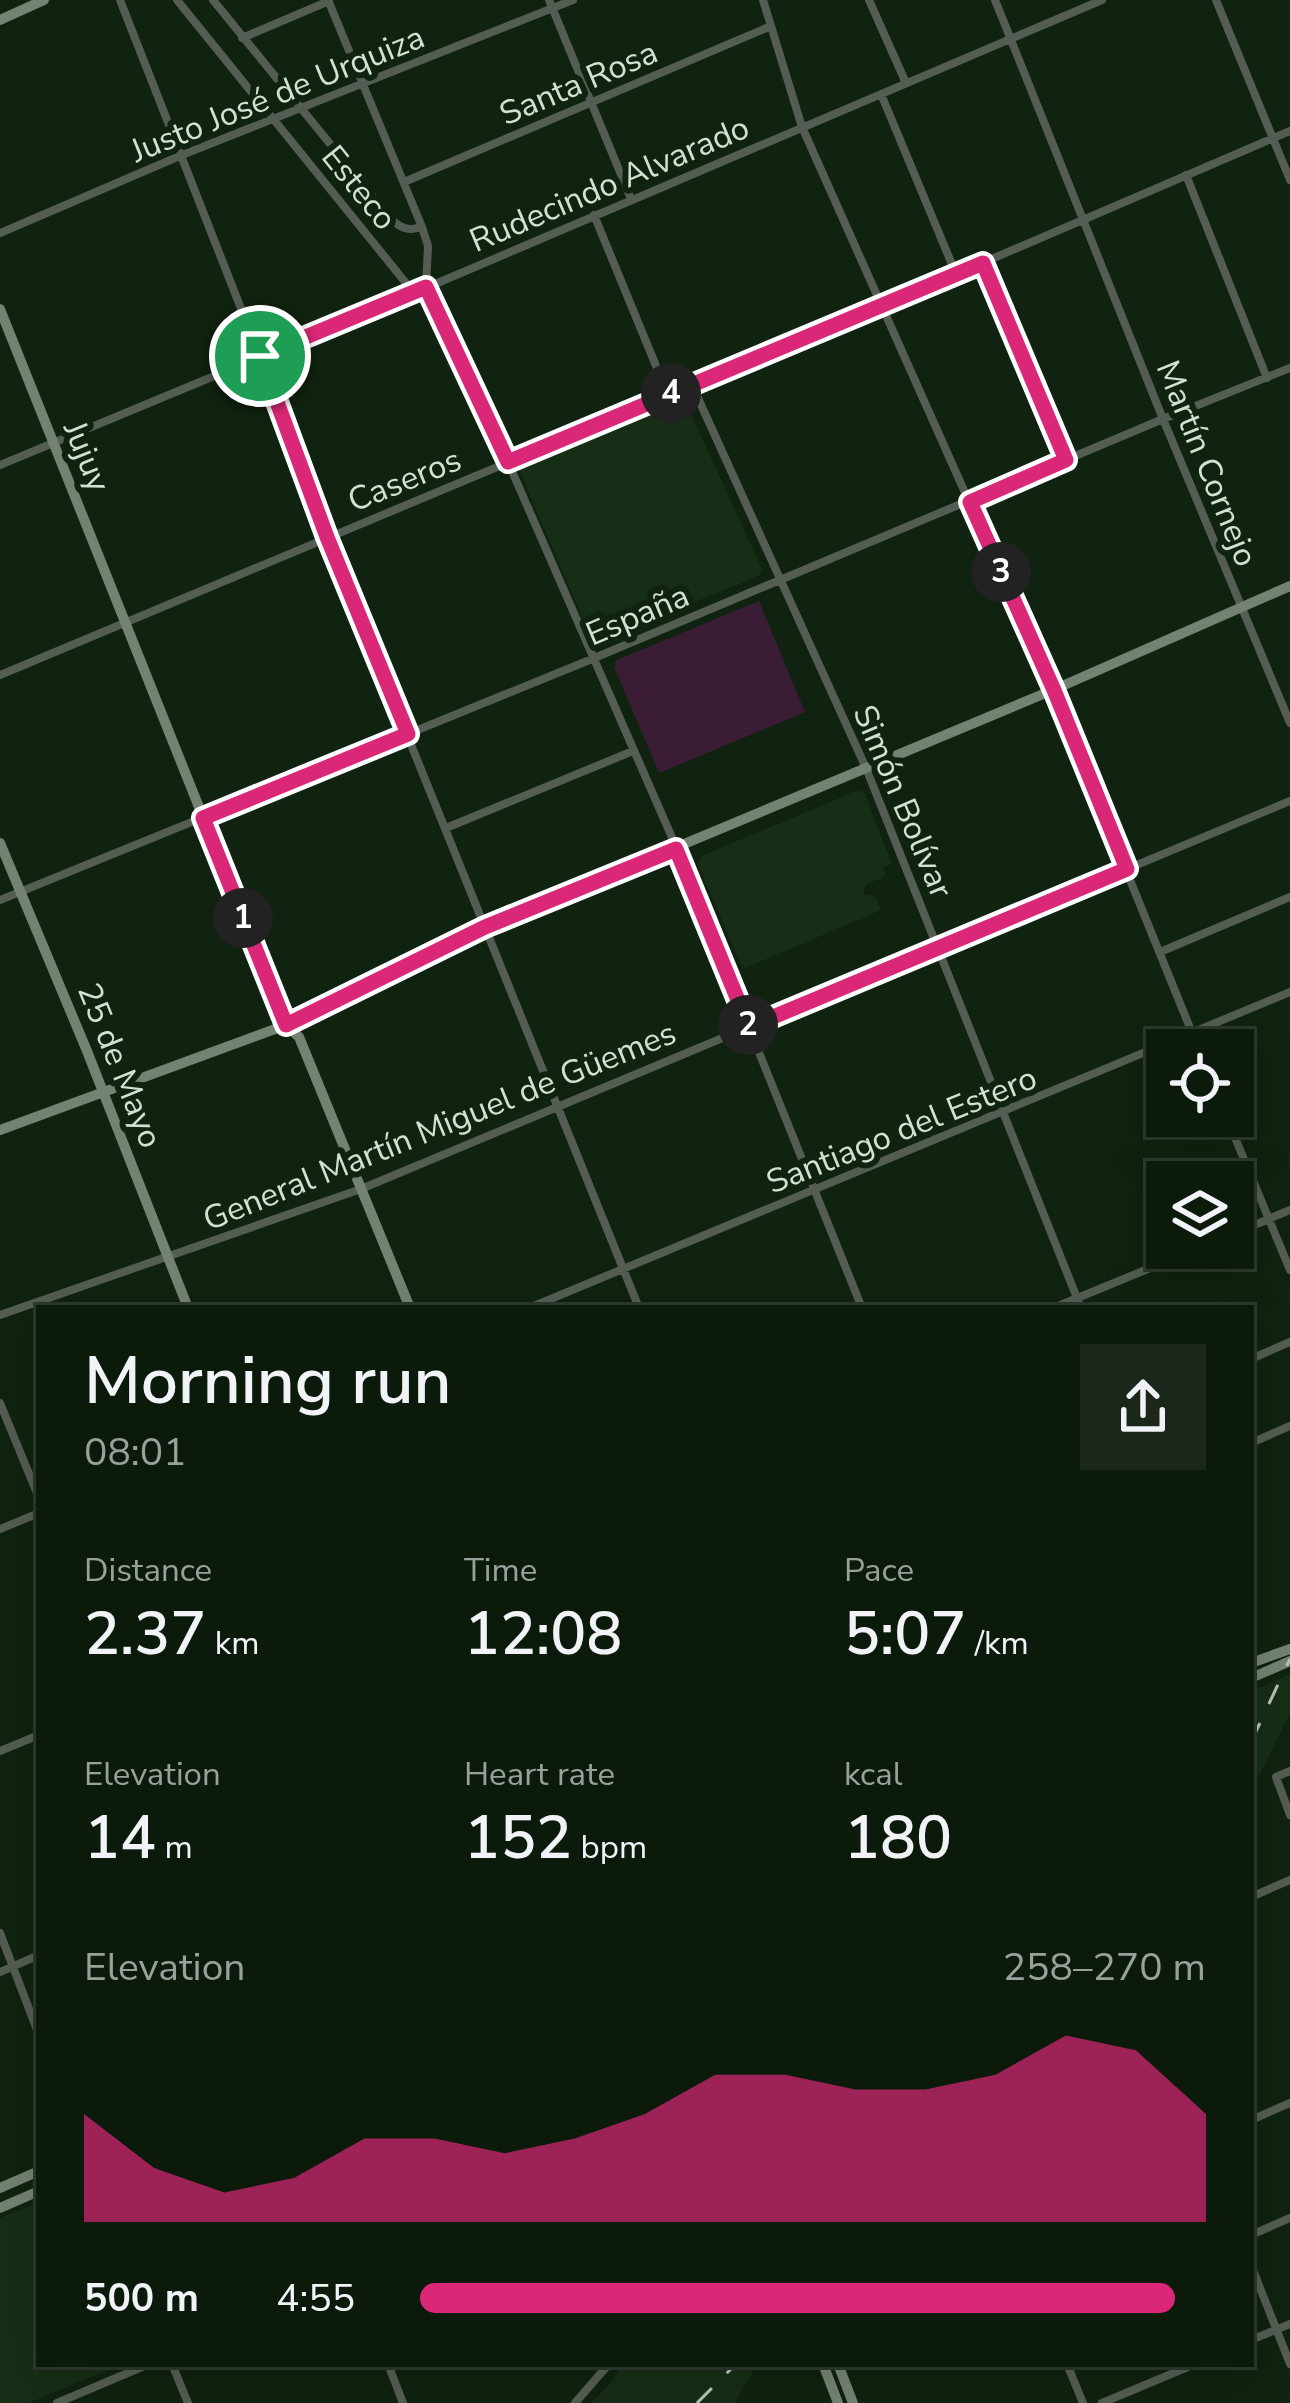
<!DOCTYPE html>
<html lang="en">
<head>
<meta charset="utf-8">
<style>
  :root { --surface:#0c1a0c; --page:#1a271a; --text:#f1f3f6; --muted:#9aa19d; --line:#2c382d; --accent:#db2777 }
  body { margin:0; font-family:"Nunito Sans",sans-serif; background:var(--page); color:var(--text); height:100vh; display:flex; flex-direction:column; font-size:45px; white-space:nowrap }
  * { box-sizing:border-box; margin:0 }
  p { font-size:39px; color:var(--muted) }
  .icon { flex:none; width:66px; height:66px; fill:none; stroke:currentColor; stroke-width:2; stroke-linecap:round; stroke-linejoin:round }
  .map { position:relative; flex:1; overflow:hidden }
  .panel { position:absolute; left:36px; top:1305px; width:1218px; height:1062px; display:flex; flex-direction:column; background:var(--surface); border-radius:0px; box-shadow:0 12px 48px #0002,0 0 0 3px var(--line) }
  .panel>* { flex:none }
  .buttons { position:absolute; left:1146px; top:1029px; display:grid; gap:24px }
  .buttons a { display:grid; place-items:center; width:108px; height:108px; border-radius:0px; background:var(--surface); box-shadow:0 12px 48px #0002,0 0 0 3px var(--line); font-size:60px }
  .pin { position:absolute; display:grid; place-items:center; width:102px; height:102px; color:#fff; margin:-51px; border:6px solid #fff; border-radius:50%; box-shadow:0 3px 12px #0007 }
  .km { position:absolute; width:60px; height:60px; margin:-30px; border-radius:50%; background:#222; color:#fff; font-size:33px; line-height:60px; text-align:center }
  .round { display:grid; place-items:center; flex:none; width:126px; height:126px; border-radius:0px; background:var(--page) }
  .summary { display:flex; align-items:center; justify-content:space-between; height:204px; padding:0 48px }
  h1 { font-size:66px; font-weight:600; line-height:90px }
  .stats { display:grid; grid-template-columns:repeat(3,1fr); gap:18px; height:204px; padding:12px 48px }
  .stats div { display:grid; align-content:center }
  .stats b { font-size:60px; font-weight:600 }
  .stats small { font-size:33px; font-weight:400 }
  .stats p { font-size:33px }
  .chart { height:336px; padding:24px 48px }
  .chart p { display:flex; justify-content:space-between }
  .chart svg { width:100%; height:216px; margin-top:12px; fill:var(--accent); opacity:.7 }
  ul { padding:0 48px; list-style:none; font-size:39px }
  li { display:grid; grid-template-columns:192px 144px 1fr; align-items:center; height:90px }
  li i { height:30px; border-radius:15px; background:var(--accent) }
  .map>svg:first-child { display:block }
</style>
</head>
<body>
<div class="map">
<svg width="1290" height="2403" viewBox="0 0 1290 2403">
  <rect width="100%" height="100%" fill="#102210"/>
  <path fill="#162d16" d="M680,401L686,403L762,569L759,576L596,642L592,640L519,470L521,465Z
    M859,790L864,792L892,864L883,868L886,876L867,884L863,890L865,895H875L881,910L743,969L698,865L701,856Z
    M1290,1674V1713L1251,1792V1692Z
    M39,2202V2364H122L29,2403H0V2218Z
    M622,2364H757L735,2403H591L613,2380Z"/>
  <path fill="#3a1d35" d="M759,601L805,712L659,773L614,667L617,660Z"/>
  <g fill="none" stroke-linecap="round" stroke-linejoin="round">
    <path stroke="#545d54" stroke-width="8" d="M120,0L260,357L327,537L639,1308
      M177,0L414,293
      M213,0L392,220C402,229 409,231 422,227
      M328,0L422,227L428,246L426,287L508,462L677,849L862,1308
      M549,0L631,199
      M763,0L802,127L1053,690L1199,1050
      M869,0L906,83
      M995,0L1163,419L1290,723
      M1216,0L1290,180
      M242,38L329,1
      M881,94L956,274
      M1186,175L1267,378
      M404,182L771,26
      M594,215L668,395
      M0,233L182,155L573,0
      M983,263L1066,460
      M692,385L866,768L1081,1308
      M0,465L414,293L1102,0
      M0,675L882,306L1290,131
      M446,828L633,751
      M0,900L592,659L1163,419L1290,368
      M1160,952L1290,897
      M1226,1116L1290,1270
      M1233,1234L1290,1210
      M529,1308L1290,992
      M1053,1308L1199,1248
      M0,1315L361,1189L1290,801
      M1251,1359L1290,1342
      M0,1403L39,1498
      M1251,1443L1290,1426
      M0,1529L39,1513
      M0,1751L39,1735
      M1290,1771L1276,1777L1290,1815
      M1251,1897L1290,1880
      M0,1933L39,2035
      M0,1972L39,1955
      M1251,2120L1290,2103
      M1251,2235L1290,2218
      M1251,2265L1290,2364
      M1251,2340L1290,2324
      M172,2364L188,2403
      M388,2364L403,2403
      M1067,2364L1083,2403
      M57,2403L149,2364
      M575,2403L609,2364
      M1102,2403L1195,2364"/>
    <path stroke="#748273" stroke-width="10" d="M0,20L44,0
      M0,309L286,1025L299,1037L410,1308
      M0,843L87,1051L188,1308
      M0,1130L286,1025L485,927L1053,690L1290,586
      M1251,1663L1290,1649
      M1251,1678L1290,1661
      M0,2188L39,2171
      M0,2208L39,2191
      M823,2364L838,2403
      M838,2364L853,2403"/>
    <path stroke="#b6c2b5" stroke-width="3" stroke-dasharray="21 21" stroke-linecap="butt" d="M1251,1742L1290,1659
      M697,2403L736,2364"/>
  </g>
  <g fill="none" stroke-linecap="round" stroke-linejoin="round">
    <defs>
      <path id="route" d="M983,263L1066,460L970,502L1054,690L1127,869L749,1027L676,849L485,927L286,1025L203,818L408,734L327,537L260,356L426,287L508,462Z"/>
    </defs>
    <use href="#route" stroke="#fff" stroke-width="24"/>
    <use href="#route" stroke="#db2777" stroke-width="15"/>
  </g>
  <g text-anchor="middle" stroke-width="12" stroke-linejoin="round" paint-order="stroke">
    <g font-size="33" fill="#d5e0d4" stroke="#102210">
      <text transform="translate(578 82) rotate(-23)" y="12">Santa Rosa</text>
      <text transform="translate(277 93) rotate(-22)" y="12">Justo José de Urquiza</text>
      <text transform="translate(609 183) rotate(-23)" y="12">Rudecindo Alvarado</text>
      <text transform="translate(360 187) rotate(51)" y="12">Esteco</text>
      <text transform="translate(88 456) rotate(68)" y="12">Jujuy</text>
      <text transform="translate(1208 463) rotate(68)" y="12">Martín Cornejo</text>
      <text transform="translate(404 479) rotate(-22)" y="12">Caseros</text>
      <text transform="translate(637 614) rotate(-23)" y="12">España</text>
      <text transform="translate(904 801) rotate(67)" y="12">Simón Bolívar</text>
      <text transform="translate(121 1065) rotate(68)" y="12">25 de Mayo</text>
      <text transform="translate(439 1125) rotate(-22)" y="12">General Martín Miguel de Güemes</text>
      <text transform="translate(901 1129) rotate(-22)" y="12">Santiago del Estero</text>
    </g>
  </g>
</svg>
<div class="buttons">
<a><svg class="icon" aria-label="locate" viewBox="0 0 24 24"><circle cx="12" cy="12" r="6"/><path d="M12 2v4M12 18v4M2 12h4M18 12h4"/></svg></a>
<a><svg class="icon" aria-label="layers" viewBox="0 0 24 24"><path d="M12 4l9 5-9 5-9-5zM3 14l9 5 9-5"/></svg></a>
</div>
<div class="pin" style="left:260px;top:356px;background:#1e9e55"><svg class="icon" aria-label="arrive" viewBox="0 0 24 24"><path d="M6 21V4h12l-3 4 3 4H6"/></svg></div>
<b class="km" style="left:243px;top:918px">1</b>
<b class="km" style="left:748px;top:1025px">2</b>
<b class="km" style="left:1001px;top:572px">3</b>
<b class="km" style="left:671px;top:393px">4</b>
<section class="panel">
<div class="summary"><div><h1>Morning run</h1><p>08:01</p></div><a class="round"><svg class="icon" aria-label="share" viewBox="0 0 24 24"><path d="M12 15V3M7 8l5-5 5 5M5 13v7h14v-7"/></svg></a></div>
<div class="stats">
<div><p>Distance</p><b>2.37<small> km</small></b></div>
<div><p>Time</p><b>12:08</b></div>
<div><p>Pace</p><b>5:07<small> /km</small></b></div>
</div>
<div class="stats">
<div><p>Elevation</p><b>14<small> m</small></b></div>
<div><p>Heart rate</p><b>152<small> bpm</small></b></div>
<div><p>kcal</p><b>180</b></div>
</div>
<div class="chart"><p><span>Elevation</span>258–270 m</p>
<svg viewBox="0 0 160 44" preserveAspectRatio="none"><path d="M0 44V22L10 33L20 38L30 35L40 27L50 27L60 30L70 27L80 22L90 14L100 14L110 17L120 17L130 14L140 6L150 9L160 22V44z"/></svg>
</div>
<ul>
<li><b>500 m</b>4:55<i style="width:96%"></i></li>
</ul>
</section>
</div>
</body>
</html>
